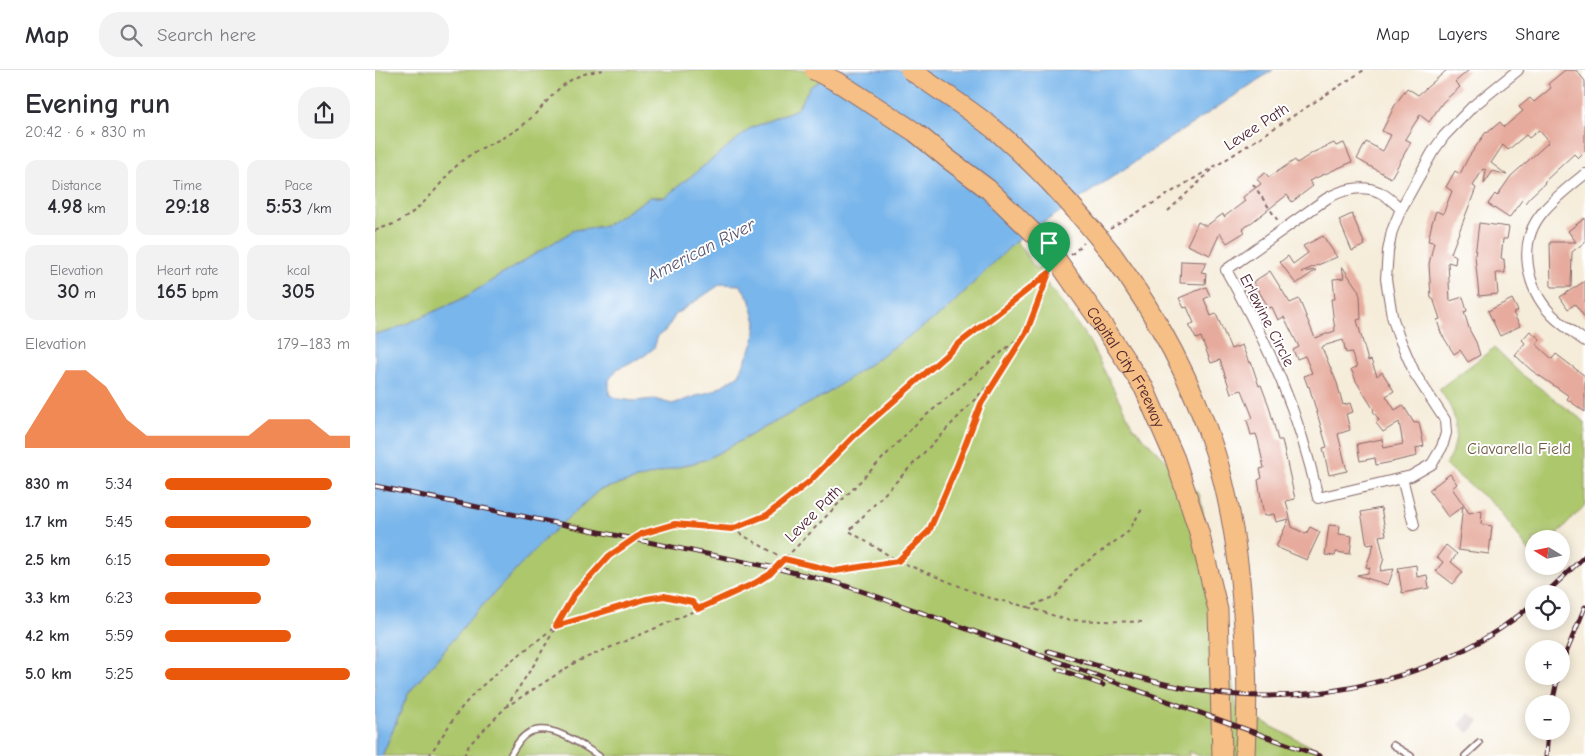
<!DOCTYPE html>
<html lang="en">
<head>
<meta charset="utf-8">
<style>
  :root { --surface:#fff; --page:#f2f2f3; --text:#2b2b33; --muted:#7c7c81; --line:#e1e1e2; --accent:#ea580c }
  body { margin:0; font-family:"Comic Neue",sans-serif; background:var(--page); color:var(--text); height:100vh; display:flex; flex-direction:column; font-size:19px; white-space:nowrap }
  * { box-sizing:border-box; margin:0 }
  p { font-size:16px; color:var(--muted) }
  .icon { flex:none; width:28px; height:28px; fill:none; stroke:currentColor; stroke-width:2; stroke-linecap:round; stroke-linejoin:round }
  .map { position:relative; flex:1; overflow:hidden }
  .drawer { display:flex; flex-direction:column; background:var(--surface); width:375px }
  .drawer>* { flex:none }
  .needle { width:32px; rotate:280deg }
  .tools { position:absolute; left:1150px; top:460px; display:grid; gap:10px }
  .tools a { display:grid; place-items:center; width:45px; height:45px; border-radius:50%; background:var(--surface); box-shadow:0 2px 12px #0003; font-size:25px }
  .pin { position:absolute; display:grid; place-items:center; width:42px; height:42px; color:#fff; margin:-51px -21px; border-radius:50% 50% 50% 0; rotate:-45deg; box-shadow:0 0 5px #0007 }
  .pin .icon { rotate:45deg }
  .round { display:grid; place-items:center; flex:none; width:52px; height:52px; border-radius:20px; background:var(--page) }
  .headline { display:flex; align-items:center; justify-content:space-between; height:85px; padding:0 25px }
  h1 { font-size:28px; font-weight:700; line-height:38px }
  .stats { display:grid; grid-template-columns:repeat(3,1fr); gap:8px; height:85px; padding:5px 25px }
  .stats div { display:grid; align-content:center; border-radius:12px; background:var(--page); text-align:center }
  .stats b { font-size:21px; font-weight:700 }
  .stats small { font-size:14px; font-weight:400 }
  .stats p { font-size:14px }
  .chart { height:140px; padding:10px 25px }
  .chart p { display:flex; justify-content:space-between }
  .chart svg { width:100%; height:90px; margin-top:5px; fill:var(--accent); opacity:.7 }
  ul { padding:0 25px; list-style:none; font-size:16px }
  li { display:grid; grid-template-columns:80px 60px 1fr; align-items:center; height:38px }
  li i { height:12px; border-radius:6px; background:var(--accent) }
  header { display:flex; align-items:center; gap:30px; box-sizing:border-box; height:70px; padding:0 25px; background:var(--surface); border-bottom:1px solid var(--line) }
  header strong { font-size:24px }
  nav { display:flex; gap:28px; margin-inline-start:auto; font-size:18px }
  .search { width:350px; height:45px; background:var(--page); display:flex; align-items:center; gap:12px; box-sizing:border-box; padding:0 18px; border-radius:20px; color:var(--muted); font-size:19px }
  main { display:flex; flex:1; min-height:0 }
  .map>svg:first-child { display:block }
</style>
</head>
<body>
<header>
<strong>Map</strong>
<div class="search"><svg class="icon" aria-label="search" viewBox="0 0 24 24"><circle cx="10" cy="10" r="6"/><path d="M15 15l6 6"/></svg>Search here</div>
<nav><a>Map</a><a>Layers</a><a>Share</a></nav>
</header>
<main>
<section class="drawer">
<div class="headline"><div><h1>Evening run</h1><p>20:42 · 6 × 830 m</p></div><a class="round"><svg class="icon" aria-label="share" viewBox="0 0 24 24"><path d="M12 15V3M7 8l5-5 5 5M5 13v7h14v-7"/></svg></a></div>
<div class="stats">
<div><p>Distance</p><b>4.98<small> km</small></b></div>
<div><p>Time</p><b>29:18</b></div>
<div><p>Pace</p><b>5:53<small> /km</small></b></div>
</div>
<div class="stats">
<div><p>Elevation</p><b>30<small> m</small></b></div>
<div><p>Heart rate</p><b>165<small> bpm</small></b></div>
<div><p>kcal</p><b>305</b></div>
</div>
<div class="chart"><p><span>Elevation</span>179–183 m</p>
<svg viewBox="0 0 160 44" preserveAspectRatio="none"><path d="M0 44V38L10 22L20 6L30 6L40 14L50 30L60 38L70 38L80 38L90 38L100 38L110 38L120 30L130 30L140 30L150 38L160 38V44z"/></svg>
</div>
<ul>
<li><b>830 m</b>5:34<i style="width:90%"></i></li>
<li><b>1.7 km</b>5:45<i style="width:79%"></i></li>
<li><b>2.5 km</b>6:15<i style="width:57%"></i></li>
<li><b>3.3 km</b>6:23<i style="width:52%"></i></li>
<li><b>4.2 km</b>5:59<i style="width:68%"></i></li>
<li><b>5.0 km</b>5:25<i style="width:100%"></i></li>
</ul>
</section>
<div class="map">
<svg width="1210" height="686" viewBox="0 0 1210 686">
  <rect width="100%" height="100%" fill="#fff"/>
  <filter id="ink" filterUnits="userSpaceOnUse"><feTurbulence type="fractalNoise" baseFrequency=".02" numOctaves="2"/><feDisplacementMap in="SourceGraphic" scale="10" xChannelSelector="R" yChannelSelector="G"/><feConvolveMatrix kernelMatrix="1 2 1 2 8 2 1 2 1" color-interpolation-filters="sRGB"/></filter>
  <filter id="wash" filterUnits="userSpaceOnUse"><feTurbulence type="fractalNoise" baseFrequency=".0096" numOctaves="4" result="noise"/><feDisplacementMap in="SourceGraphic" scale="20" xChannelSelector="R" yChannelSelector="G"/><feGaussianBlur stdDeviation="1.12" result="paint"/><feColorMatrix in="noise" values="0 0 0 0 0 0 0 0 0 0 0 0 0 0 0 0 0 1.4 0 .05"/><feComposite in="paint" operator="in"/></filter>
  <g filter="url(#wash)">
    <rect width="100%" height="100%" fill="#f5ecd9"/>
    <path fill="#d1bfbe" d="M1094,643L1104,651L1094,663L1084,655Z"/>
    <path fill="#adc76d" stroke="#7c734c" d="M0,0H462L435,17L422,39L376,58L290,127H275L230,156L199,160L87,229L13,262L0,264Z
      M641,171L661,199L668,194L671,212L713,269L758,357L825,425L862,639L955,686H824L814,681V686H7L33,624L94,550L174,465L224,420L332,389L453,323L569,242Z
      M1119,278L1145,303L1210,352V435L1178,469H1159V488L1123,438L1070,395C1088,368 1083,344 1064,319Z"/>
    <path fill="#79b6eb" stroke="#626a8b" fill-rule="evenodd" d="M462,0H898L641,171L569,242L453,323L332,389L224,420L174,465L94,550L33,624L7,686H0V264L13,262L87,229L199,160L230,156L275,127H290L376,58L422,39L435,17ZM346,214L365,215L374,228L381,252L379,271L364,305L340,320L297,334L279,329L260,331L243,329L234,324V310L242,299L269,286L279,278L283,266L291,260L301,244Z"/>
    <g id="blocks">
      <path fill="#e6ab9d" d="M1072,0H1094L1080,12L1085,17L1068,32L1054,52L1045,45L1030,69L1036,72L1016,108L982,89L991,72L1008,81L1016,65L1007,61L1020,35L1032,18L1043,25Z
        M1190,0H1201L1210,11V81L1203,88L1199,84L1169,112L1170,113L1155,127L1150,133L1147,130L1134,148L1113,134L1120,124L1122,126L1136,106L1174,72L1164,60L1154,68L1151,65L1133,80L1128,75L1116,93L1132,105L1118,101L1109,114L1111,100L1108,99L1098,116L1101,118L1076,183L1081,186L1080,194L1073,192L1075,231L1088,227L1092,241L1089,242L1095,261L1101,272L1105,285L1093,292L1085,280L1079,284L1066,263L1062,250L1065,249L1058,228H1056L1054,194L1059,172L1053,171L1057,153L1061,141L1068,144L1077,121L1071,117L1080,101L1085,104L1093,88L1111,62L1112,63L1125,52L1129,57L1148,41L1144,37L1155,28L1159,32L1176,18L1173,14Z
        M959,73L961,76L969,73L977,92L934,111L938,116L917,132L912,125L868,159L870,162L852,173L845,163L835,185L812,175L823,152L831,156L848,144L849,147L870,131L868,127L886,114L882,109L890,103L894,107L920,90L922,93L939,82Z
        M977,144L990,175L977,181L964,150Z
        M1210,148V172L1197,182L1196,217H1176L1175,172H1201L1193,161Z
        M1104,153L1134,157L1132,169H1128L1126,189H1129L1130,203H1121L1123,224L1104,226L1100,186Z
        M948,166L962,187L926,202L941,200L921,214L905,192L913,186L918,194L933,183L928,176Z
        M806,191L832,192L826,202L831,203L830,214L805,213Z
        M967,196L983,220L985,226L986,249L982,250L993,291L996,290L1002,306L1007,302L1019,321L1011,326L1020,340L1028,335L1039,353L1044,352L1049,376L1041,378L1042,386L1012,393L1001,395L1000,388L985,391L982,374L1007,369L1009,378L1028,374L1024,352L1008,362L1001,353L1004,350L998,341L999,340L981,311L976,299L982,297L976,282L971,283L968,270L948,276L947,278L962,313L968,335L975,333L978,342L971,344L975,360L963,364L972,401L954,405L948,378L952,377L934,316L933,317L929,306L937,303L930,286L922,289L918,280L924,277L909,247L903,250L897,237L894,238L878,212L895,201L915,233L924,229L940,268L960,261L956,229H960L958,209L969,208Z
        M1210,211V248L1200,234L1193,239L1185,227Z
        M831,217L835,226L829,229L836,246L841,244L856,279L867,275L874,293L876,292L884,316L886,315L894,336L903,370H907L920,429L911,431L917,457L931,464L935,457L945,462L932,490L901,477L914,449L901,452L899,444L889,446L883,410L887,408L885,399L889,398L883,370L881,364L876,365L872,350L878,348L867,320L856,323L845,290L836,293L826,267L821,269L814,255L819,253L812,237L809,238L804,228Z
        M1137,229L1143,241L1138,243L1145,256L1125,266L1113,241Z
        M1155,261L1165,269L1161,274L1177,289L1181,284L1210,306V342L1192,329L1194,326L1156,300L1140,285L1150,273L1147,270Z
        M1075,404L1082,414L1077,418L1094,443L1107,440L1106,454L1117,456L1114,484L1083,480L1088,436L1073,447L1054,420Z
        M1006,438L1011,465L1004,466L1009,488L1005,501L1019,499L1013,515L982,505L993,503L995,498L991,497L999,474L992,475L986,442Z
        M954,455L965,456L964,464L977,466L975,484L961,482L960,486L950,485Z
        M1071,475L1082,484L1076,492L1088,502L1078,514L1061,501L1068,492L1062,487Z
        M1041,495L1042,507L1052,505L1054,518L1027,523L1023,498Z"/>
    </g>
  </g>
  <g filter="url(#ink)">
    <use href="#blocks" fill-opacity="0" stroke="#866768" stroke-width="1"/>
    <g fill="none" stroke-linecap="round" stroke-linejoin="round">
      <defs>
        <path id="service" d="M1018,675L1036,686
          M135,686C139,679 144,668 152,664C173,650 207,675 224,686
          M1090,686L1104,673"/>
        <path id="minor" d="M1210,104C1195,116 1179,128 1167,143C1142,173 1151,218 1177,245C1187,255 1199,263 1210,271
          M1026,139C1019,133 1012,125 1004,122C987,114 966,120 951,129L851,200C894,276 924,341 943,428L1036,406L1057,394L1067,377L1071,363L1070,350L1040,304L1023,265L1017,246L1011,209L1013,181L1017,161L1026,139L1057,83L1069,66L1097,37L1143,0
          M1027,408L1039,455"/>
        <g id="motorway">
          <path d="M737,184C781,244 817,310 840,382C861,450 868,523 871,595C873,625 871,656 870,686"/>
          <path id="s1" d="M700,216L727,254L769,318L800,389L824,462L843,540L847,686"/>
        </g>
      </defs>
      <use href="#service" stroke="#866768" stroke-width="8"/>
      <use href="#minor" stroke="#866768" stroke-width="12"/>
      <use href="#motorway" stroke="#866768" stroke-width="21"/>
      <path stroke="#866768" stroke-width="2" stroke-dasharray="4 4" stroke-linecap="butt" d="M844,94L989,0
        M878,114L903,151
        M793,141L840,97
        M735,159L845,93
        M0,161C7,157 14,156 21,153C31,148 41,140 49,132C64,118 74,100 91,88C108,75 131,69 148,55C179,30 183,4 231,0
        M696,185L709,173
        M628,299L652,261L674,205
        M628,300L474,461L523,491L611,527L653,537L681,526L699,501L753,462L767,439
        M357,459L409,489L460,501L523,491L553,461L583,396L606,334L626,303
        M653,537L692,550L768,552
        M131,637L162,590L199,525L234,486L266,464L300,454L357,459L392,445L435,411L479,366L586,272L673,204
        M54,686L83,642L100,622L131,595L181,556L271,529L289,526L317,532L323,539
        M89,686L94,675L131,637L201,592L295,552L380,513L395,504L542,353L652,261"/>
      <use href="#service" stroke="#fff" stroke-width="5"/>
      <use href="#minor" stroke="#fff" stroke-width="10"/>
      <use href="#motorway" stroke="#f5bf86" stroke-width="19"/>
      <defs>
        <path id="rail" d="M0,416L400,498L462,513L492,523L945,686
          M1170,524L1210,486
          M673,581C726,596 780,615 834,622C944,637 1074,607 1159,533
          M1186,595L1210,537
          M683,599L728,615
          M1177,634L1183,606
          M1171,686L1173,661"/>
      </defs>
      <use href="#rail" stroke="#4a1f2b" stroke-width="5"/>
      <use href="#rail" stroke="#fff" stroke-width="3" stroke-dasharray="9" stroke-linecap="butt"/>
      <defs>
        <path id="motorway-bridge" d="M439,0L466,14L540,62L573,89L613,119L673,177L700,216
          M535,0C565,21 597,40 625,64C666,100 703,141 737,184"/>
      </defs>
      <use href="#motorway-bridge" stroke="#866768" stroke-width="21" stroke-linecap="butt"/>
      <use href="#motorway-bridge" stroke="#f5bf86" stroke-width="19"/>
    </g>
  </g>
  <g fill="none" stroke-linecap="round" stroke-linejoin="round" filter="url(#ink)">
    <defs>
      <path id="route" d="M674,203L652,261L606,334L582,396L554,461L523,491L460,501L409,489L395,504L380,513L323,539L317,532L289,526L271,529L181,556L199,525L234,486L266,464L300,454L357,459L392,445L435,411L479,366L586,272Z"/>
    </defs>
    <use href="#route" stroke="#fff" stroke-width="10"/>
    <use href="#route" stroke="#ea580c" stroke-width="6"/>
  </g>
  <g text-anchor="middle" stroke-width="4" stroke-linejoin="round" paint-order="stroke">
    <g font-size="16" fill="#4a1f2b" stroke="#fff">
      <text transform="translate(881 56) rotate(-33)" y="6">Levee Path</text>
      <text transform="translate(893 250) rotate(63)" y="6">Erlewine Circle</text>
      <text dy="6" stroke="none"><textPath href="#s1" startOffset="96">Capital City Freeway</textPath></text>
      <text transform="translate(438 443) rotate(-45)" y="6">Levee Path</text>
    </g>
    <g font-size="16" fill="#6d5a42" stroke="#fff">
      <text x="1144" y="384">Ciavarella Field</text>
    </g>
    <g font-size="18" font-style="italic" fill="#5a546e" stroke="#fff">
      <text transform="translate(326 180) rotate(-27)" y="6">American River</text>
    </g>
  </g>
</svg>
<div class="tools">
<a><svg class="needle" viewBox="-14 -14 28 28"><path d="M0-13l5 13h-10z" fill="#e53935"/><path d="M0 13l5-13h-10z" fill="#7c7c81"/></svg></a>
<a><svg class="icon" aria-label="locate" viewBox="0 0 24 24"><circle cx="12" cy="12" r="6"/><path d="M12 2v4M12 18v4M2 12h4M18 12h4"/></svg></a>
<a>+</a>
<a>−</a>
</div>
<div class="pin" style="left:674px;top:203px;background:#1e9e55"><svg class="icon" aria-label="arrive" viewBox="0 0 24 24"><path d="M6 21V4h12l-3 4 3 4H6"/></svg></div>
</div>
</main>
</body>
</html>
